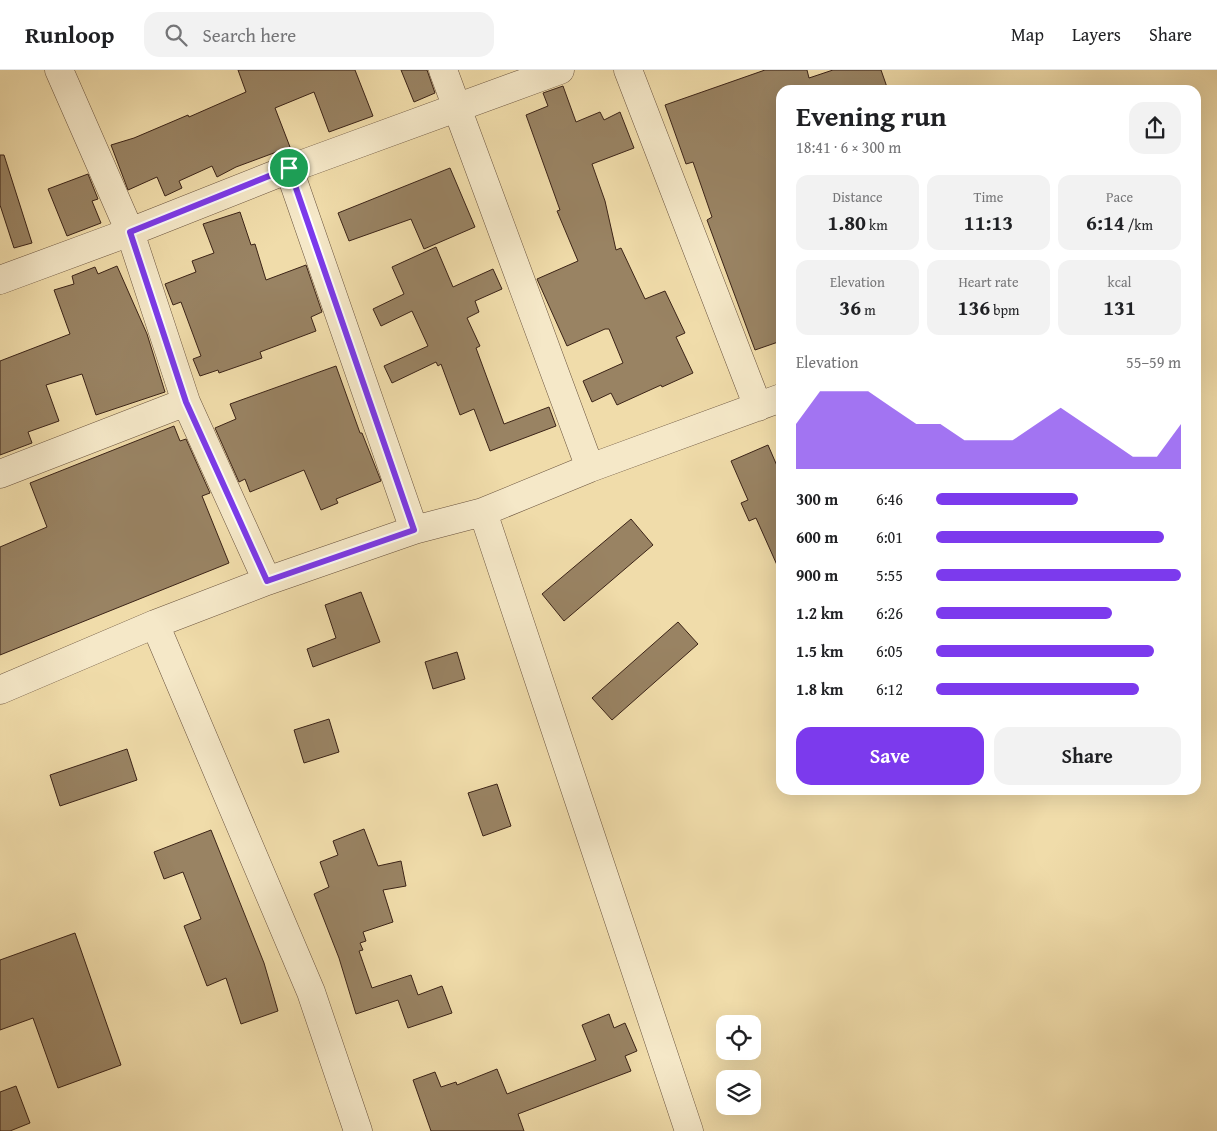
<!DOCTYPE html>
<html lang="en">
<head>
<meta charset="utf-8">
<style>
  :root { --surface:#fff; --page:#f2f2f2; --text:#202124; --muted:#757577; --line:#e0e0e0; --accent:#7c3aed }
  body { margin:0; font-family:"Gentium Book Plus",serif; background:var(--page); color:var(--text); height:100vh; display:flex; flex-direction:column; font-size:19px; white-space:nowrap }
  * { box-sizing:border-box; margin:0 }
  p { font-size:16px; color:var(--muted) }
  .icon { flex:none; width:28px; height:28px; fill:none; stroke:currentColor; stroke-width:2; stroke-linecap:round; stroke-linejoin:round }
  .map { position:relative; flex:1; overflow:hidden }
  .panel { position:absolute; left:776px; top:15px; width:425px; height:710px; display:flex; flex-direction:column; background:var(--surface); border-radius:15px; box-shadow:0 5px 20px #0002 }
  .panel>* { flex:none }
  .tools { position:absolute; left:716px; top:945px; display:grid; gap:10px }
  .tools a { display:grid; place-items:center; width:45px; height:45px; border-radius:10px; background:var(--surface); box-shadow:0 5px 20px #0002; font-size:25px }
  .pin { position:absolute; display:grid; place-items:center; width:42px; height:42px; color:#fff; margin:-21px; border:2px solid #fff; border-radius:50%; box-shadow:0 1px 5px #0007 }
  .round { display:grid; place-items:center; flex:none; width:52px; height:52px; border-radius:15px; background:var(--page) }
  .overview { display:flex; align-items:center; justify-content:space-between; height:85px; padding:0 20px }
  h1 { font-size:28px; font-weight:600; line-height:38px }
  .figures { display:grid; grid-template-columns:repeat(3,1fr); gap:8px; height:85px; padding:5px 20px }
  .figures div { display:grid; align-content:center; border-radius:12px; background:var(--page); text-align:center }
  .figures b { font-size:21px; font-weight:600 }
  .figures small { font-size:14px; font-weight:400 }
  .figures p { font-size:14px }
  .chart { height:140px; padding:10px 20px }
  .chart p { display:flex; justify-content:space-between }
  .chart svg { width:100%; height:90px; margin-top:5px; fill:var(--accent); opacity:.7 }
  .button { display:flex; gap:10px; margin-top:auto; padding:10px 20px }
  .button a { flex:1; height:58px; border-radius:15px; background:var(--accent); color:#fff; font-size:20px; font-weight:600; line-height:58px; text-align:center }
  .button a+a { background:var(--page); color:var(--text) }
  ul { padding:0 20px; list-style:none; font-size:16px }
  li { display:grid; grid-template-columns:80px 60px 1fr; align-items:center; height:38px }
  li i { height:12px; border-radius:6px; background:var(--accent) }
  header { display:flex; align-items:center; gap:30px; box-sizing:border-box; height:70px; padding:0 25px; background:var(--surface); border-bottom:1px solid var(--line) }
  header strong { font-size:24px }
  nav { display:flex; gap:28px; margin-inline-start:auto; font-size:18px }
  .search { width:350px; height:45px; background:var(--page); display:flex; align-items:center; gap:12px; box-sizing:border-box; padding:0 18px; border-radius:15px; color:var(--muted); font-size:19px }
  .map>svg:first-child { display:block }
</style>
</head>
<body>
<header>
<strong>Runloop</strong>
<div class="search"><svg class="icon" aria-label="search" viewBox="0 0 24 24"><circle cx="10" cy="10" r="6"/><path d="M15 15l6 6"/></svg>Search here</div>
<nav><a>Map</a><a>Layers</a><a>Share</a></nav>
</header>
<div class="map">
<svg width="1217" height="1061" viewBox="0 0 1217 1061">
  <rect width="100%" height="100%" fill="#f0dcaa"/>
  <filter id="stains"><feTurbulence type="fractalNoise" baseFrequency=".004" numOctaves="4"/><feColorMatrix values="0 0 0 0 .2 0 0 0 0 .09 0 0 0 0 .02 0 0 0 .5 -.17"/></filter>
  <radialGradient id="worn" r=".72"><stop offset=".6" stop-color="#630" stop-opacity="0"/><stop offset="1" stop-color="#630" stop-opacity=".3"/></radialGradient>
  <path fill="#998363" stroke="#3b2317" d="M238,0H355L373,46L329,62L314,22L275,38L290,77L236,97L217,107L212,96L179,111L182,118L165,126L157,107L128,120L111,75L134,68L188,45L189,47L246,22Z
    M401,0H427L435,23L414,32Z
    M765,0H807L809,8L833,0H881L888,20H781V271L755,280L707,150L712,147L693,92L686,94L665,35Z
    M563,16L576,52L600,42L604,50L620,42L634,78L592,94L605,131L616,180L621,178L645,229L665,221L685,263L676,267L693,303L662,317L661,315L617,335L611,323L592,332L583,311L623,293L609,259H605L567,276L537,209L578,191L557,141L560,140L526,45L548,36L543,23Z
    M0,85H4L32,173L14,178L0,135Z
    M450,98L475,157L424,179L411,149L349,171L338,143Z
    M88,104L98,129L92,131L101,153L67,166L48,119Z
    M240,142L251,175L255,174L266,210L306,195L322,242L311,247L316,261L260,282L262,288L219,303L218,300L200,306L193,289L201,286L181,232L173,235L165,214L196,202L192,191L214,183L203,154Z
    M436,177L453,217L493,199L502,219L475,231L479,242L467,248L480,276L476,278L504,354L549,337L556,356L490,381L474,339L460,345L441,294L438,296L436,292L392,313L384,296L428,276L412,241L381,256L373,239L404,224L392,197Z
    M117,196L147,264L165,322L96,345L82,304L46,315L59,351L28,362L32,373L0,385V291L70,264L54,220L74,214L72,206L95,197L98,204Z
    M336,296L360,363H362L381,411L336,429L338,433L321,440L304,400L250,422L245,409L239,412L215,358L236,349L230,334Z
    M174,356L180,371L186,369L210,423L202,426L229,493L0,585V477L47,457L30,413Z
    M768,375L781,405V504L756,448L749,451L741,433L748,430L731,391Z
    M631,449L653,475L564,551L542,524Z
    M361,522L380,572L313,597L307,579L336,568L325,535Z
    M678,552L698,574L612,650L592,628Z
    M457,582L465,609L433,619L425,592Z
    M329,649L339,682L304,693L294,660Z
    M127,679L137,710L60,736L50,705Z
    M497,714L511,756L483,766L468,723Z
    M364,759L378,796L401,791L406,816L383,820L393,852L363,862L366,871L360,873L363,880L359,881L372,918L411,905L418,925L442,916L452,943L408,958L398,930L356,944L339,888L314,824L329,817L320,792L338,785L333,771Z
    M211,760L264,893L278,941L241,954L226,908L207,916L196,887L184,856L201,849L183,802L164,809L154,782Z
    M75,863L121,995L58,1018L33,948L0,960V890Z
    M609,944L614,958L625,953L637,981L625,986L631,1001L518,1044L524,1061H431L413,1010L435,1002L441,1017L456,1012L457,1015L497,999L507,1024L596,990L582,955Z
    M16,1016L30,1053L10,1061H0V1022Z"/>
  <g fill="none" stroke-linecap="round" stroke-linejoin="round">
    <defs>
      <path id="minor" d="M59,0L130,162L186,332L267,511
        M443,0L590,398
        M628,0L758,337
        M289,99L414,460
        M0,210L130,162L289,99L560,0
        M0,404L186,332
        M483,442L689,1061
        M155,554L311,922L358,1061
        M0,620L155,554L267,511L414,460L483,442L590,398L781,328"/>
    </defs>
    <use href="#minor" stroke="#68513c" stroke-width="29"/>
    <use href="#minor" stroke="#f5e8c8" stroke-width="28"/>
  </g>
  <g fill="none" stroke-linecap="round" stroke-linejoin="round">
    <defs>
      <path id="route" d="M289,98L414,460L267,511L186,332L130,162Z"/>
    </defs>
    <use href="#route" stroke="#fff" stroke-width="10"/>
    <use href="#route" stroke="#7c3aed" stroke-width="6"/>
  </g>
  <rect width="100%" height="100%" filter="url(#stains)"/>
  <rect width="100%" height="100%" fill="url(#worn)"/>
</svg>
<div class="tools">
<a><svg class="icon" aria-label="locate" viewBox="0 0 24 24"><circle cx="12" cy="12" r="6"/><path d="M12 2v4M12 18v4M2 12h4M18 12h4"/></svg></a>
<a><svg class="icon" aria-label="layers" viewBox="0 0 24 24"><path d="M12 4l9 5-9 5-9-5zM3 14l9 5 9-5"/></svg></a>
</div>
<div class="pin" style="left:289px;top:98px;background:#1e9e55"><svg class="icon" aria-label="arrive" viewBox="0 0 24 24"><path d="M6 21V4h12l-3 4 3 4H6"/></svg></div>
<section class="panel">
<div class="overview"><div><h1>Evening run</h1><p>18:41 · 6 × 300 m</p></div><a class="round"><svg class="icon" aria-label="share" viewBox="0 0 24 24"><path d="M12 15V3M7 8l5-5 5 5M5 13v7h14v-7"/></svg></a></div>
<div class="figures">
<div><p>Distance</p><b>1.80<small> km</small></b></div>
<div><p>Time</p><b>11:13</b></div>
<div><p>Pace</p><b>6:14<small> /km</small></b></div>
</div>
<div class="figures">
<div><p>Elevation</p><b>36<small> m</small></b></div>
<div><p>Heart rate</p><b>136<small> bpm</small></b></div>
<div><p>kcal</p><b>131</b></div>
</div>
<div class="chart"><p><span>Elevation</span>55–59 m</p>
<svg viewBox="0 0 160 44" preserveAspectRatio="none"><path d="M0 44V22L10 6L20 6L30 6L40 14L50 22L60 22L70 30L80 30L90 30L100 22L110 14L120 22L130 30L140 38L150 38L160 22V44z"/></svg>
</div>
<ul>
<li><b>300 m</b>6:46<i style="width:58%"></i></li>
<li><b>600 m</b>6:01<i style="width:93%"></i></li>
<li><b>900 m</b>5:55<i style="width:100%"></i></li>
<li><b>1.2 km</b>6:26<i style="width:72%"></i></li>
<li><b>1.5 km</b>6:05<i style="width:89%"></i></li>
<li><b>1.8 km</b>6:12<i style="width:83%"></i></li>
</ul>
<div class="button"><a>Save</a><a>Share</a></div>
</section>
</div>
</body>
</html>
